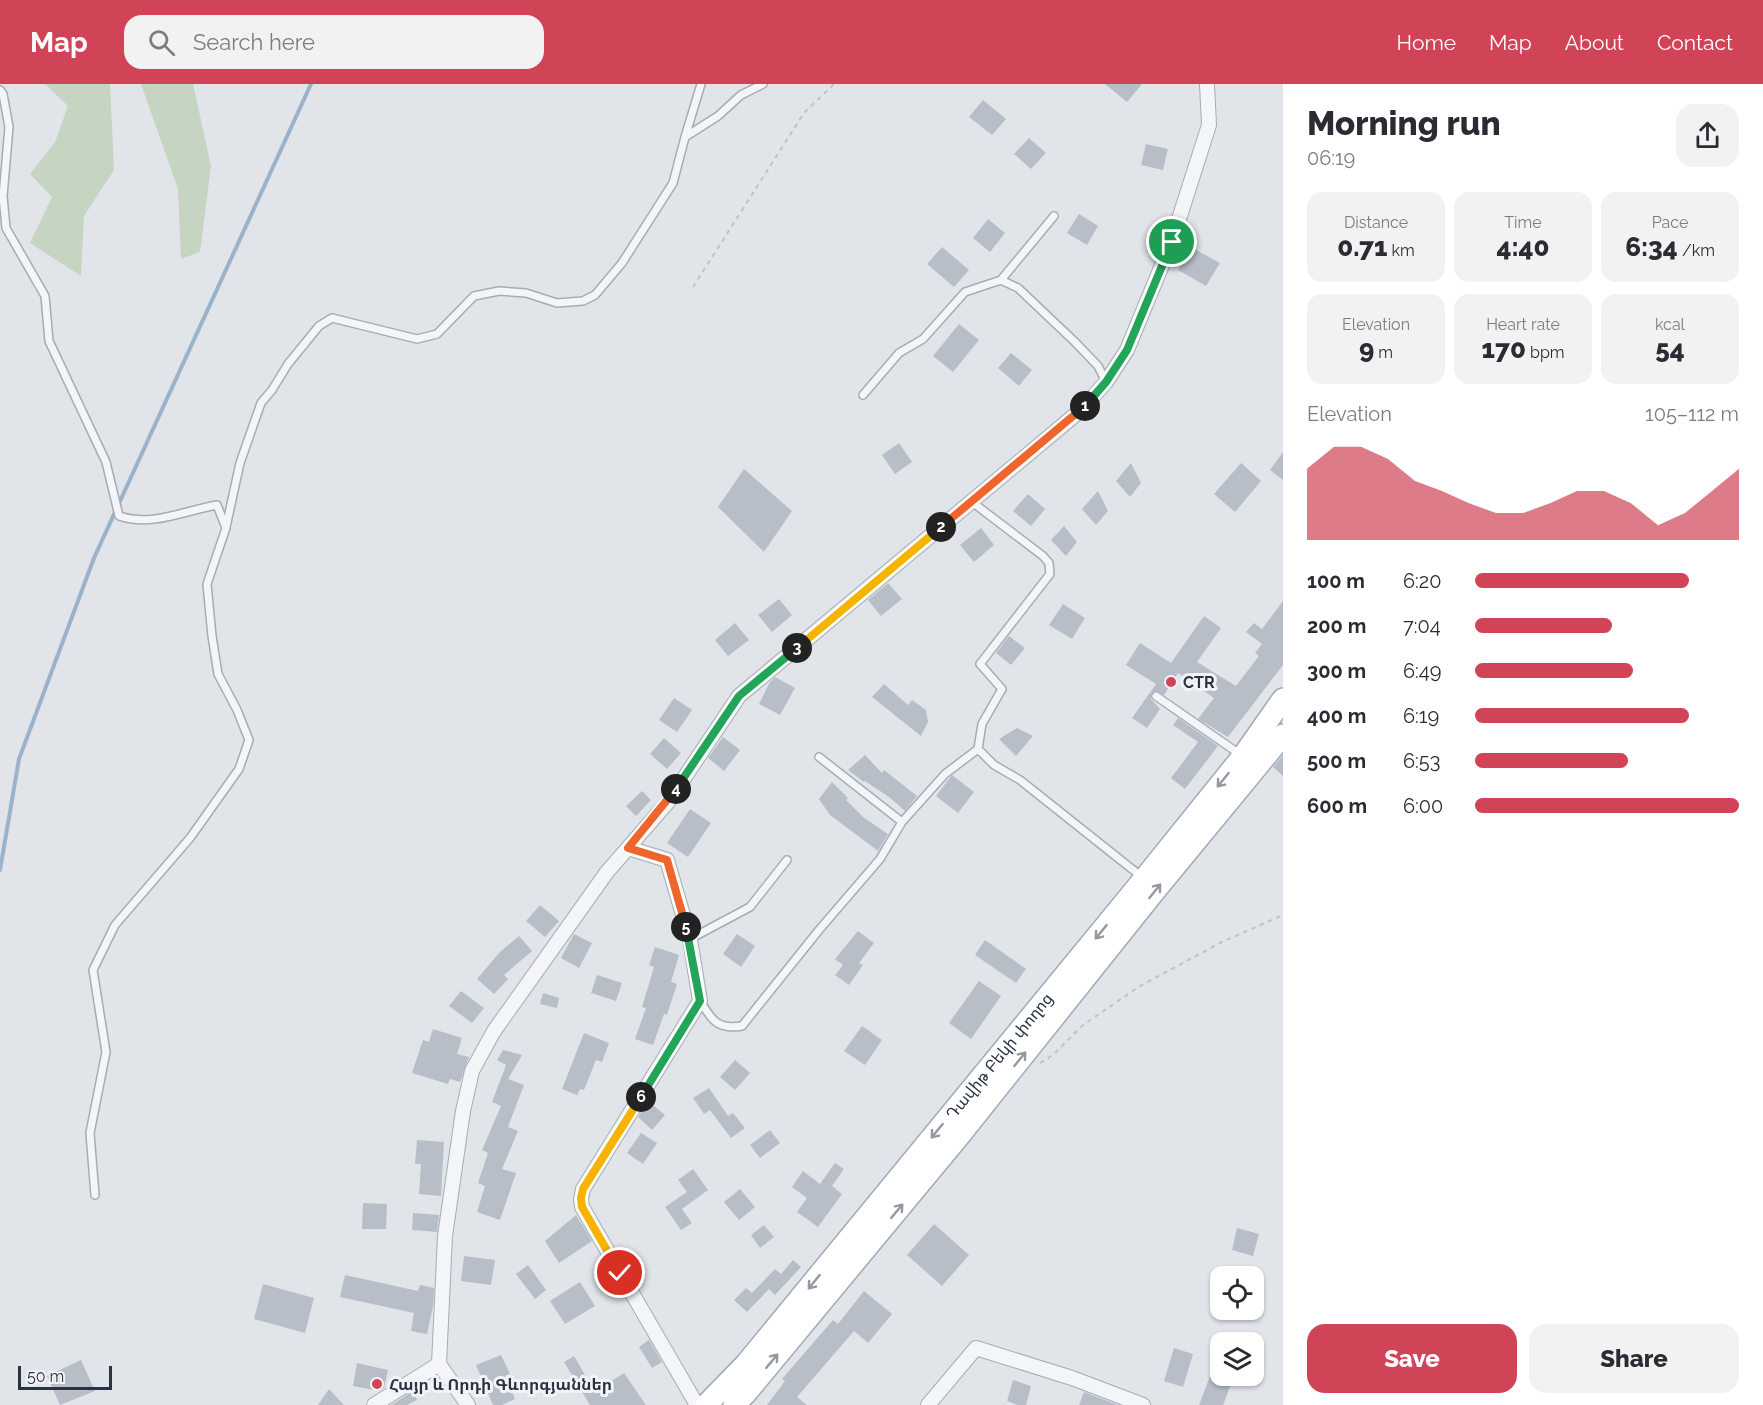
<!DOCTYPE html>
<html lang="en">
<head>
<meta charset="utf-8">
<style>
  :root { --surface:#fff; --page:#f2f2f3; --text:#2b2b33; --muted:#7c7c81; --accent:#d14458 }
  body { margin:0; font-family:Raleway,"Noto Sans Armenian",sans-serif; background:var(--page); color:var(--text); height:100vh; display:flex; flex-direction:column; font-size:22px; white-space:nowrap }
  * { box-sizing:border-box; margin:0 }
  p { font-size:20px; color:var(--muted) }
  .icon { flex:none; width:33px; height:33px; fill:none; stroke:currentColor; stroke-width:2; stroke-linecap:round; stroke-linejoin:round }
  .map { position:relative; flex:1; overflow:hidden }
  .drawer { display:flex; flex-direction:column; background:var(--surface); width:480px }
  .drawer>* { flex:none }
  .controls { position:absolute; left:1210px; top:1182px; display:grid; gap:12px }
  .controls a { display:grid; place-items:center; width:54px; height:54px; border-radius:12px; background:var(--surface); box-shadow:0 2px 4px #0004; font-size:30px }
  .scale { position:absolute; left:18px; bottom:15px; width:94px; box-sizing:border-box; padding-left:6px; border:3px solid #293242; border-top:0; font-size:16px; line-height:21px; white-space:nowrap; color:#293242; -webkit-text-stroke:4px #f1f3f7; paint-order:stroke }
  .pin { position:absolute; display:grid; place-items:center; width:51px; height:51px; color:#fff; margin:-26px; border:3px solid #fff; border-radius:50%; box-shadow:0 2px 6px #0007 }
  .km { position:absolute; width:30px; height:30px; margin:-15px; border-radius:50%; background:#222; color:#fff; font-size:16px; line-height:30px; text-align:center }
  .round { display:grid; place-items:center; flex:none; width:63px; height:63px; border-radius:18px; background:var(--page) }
  .overview { display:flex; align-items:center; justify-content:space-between; height:102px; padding:0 24px }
  h1 { font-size:33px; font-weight:800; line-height:45px }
  .stats { display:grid; grid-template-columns:repeat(3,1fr); gap:9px; height:102px; padding:6px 24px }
  .stats div { display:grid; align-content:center; border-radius:15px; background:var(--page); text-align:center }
  .stats b { font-size:26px; font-weight:800 }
  .stats small { font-size:16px; font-weight:400 }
  .stats p { font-size:16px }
  .chart { height:168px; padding:12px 24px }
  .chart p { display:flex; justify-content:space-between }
  .chart svg { width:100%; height:108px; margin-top:6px; fill:var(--accent); opacity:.7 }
  .action { display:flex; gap:12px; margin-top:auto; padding:12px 24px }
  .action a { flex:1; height:69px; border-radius:18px; background:var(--accent); color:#fff; font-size:24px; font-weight:800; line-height:69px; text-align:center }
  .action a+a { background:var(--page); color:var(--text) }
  ul { padding:0 24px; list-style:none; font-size:20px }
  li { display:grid; grid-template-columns:96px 72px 1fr; align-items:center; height:45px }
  li i { height:15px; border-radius:8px; background:var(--accent) }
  header { display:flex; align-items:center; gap:36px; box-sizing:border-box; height:84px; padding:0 30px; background:var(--accent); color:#fff }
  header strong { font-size:28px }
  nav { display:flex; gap:33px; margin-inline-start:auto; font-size:21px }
  .search { width:420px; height:54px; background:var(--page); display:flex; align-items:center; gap:15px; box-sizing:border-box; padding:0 21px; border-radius:18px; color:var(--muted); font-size:22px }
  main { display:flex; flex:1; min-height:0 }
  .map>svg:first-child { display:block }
</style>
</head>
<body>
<header>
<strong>Map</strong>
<div class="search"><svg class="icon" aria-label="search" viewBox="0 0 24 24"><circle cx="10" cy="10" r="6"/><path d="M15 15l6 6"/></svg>Search here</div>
<nav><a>Home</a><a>Map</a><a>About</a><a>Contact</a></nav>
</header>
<main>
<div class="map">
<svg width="1283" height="1321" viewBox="0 0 1283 1321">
  <rect width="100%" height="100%" fill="#e1e5ea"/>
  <path fill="#c6d4c2" d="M45,0H110L114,86L84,132L81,192L30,159L52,113L30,90L55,58L68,22Z
    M141,0H193L211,82L200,168L181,175L178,105Z"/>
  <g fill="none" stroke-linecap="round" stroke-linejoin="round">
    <path stroke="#9bb2cb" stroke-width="4" d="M0,786L19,675L94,474L311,0"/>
  </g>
  <path fill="#b8bec7" d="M1105,0H1142L1127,18Z
    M983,16L1006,35L992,51L969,33Z
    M1029,54L1046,69L1031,85L1014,70Z
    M1146,60L1168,65L1163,86L1141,81Z
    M1079,130L1098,142L1087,161L1067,149Z
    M988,135L1005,149L990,168L973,154Z
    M942,163L969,186L954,203L927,180Z
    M1191,163L1220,179L1206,202L1178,186Z
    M959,240L979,256L953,288L933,272Z
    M1011,269L1032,286L1019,302L998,284Z
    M899,359L912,378L895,390L882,371Z
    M1283,368V396L1270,386Z
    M1131,379L1141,399L1130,413L1116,397Z
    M1241,379L1261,397L1235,428L1214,410Z
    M744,385L792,427L764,468L718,423Z
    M1098,407L1108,427L1096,441L1082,425Z
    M1028,410L1045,425L1031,442L1013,427Z
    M1064,442L1077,458L1066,472L1051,456Z
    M981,444L994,461L974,478L960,461Z
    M888,499L902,515L881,532L868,516Z
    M779,515L792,531L772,548L758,531Z
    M1283,517V581L1228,653L1198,635L1214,614L1178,589L1164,611L1157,607L1151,609V615L1160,625L1147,644L1132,634L1156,600L1126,581L1140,559L1171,579L1204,532L1221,544L1197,578L1236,602L1259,572L1255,569L1262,560L1246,548L1254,539L1262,545Z
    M1063,520L1085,534L1072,555L1049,541Z
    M735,539L749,556L728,572L715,556Z
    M1009,552L1025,564L1011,581L996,569Z
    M775,593L795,604L780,631L759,620L770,598Z
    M884,600L908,621L912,616L926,626L928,638L921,652L872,613Z
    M674,614L692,626L677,648L659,636Z
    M1178,634L1218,662L1185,705L1171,694L1198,658L1173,641Z
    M1017,644L1033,652L1016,672L999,655Z
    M723,653L740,666L724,687L708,674Z
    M664,654L681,669L667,685L650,670Z
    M865,671L882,689L884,686L917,712L905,727L889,713L865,697L864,698L848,686Z
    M1283,671V692L1273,683Z
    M952,691L974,708L958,729L936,712Z
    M832,698L848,714L846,716L863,733L888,750L878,767L830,731L819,715Z
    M642,707L651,716L636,732L626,722Z
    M690,725L711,739L688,773L667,759Z
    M540,821L559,837L545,853L526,837Z
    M858,847L874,859L859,879L863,881L849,901L835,891L843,881L835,875Z
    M574,850L592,859L579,884L561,874Z
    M737,850L755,862L741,883L723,870Z
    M519,852L532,867L504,891L508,895L494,910L477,895L500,868Z
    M985,856L1026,885L1016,899L975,871Z
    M655,863L679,871L671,898L677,900L667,931L664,930L653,961L635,955L646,924L642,923L654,883L649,881Z
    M597,891L622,899L616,917L591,909Z
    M979,897L1001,912L971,955L949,939Z
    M461,907L484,924L472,939L449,922Z
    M543,909L559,914L557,924L540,920Z
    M862,942L882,956L865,981L844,967Z
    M433,945L462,954L457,970L469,973L460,998L450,995L448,1000L412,989L423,956L429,958Z
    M584,949L609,959L602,978L596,976L584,1006L580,1005L577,1011L562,1005Z
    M503,966L522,971L508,995L524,1001L508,1043L518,1047L502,1085L516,1089L500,1136L477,1128L485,1102L478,1099L488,1069L482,1066L501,1022L492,1018L506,981L497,976Z
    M735,976L750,989L735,1006L720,993Z
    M709,1004L728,1032L733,1029L745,1044L731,1054L710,1026L704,1030L693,1014Z
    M648,1017L665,1031L652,1046L638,1033Z
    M770,1046L780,1059L760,1074L750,1061Z
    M641,1049L657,1059L643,1080L627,1069Z
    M417,1056L444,1058L441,1112L419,1110L421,1080H415Z
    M835,1079L844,1085L832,1102L842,1110L818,1143L797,1128L807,1114L792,1103L803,1087L820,1100Z
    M693,1085L708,1106L682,1125L692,1139L681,1146L665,1123L687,1108L678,1096Z
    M740,1105L755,1123L739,1136L724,1118Z
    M363,1119L387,1120L386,1145H362Z
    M413,1129L439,1131L437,1148L412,1146Z
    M576,1131L592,1157L559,1179L545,1157Z
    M934,1140L969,1171L942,1202L907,1171Z
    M764,1141L774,1153L760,1164L751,1151Z
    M1237,1144L1259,1150L1253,1172L1232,1166Z
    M464,1172L495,1176L491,1201L461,1197Z
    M793,1176L801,1183L775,1211L769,1205L747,1228L734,1216L746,1204L752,1209L775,1185L781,1190Z
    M528,1181L546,1206L535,1215L516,1190Z
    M345,1191L418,1207L420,1201L434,1204L433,1222L427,1250L411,1247L414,1229L340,1213Z
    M580,1198L595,1222L565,1240L550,1217Z
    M263,1200L314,1214L305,1249L254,1235Z
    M864,1207L892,1230L868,1259L854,1247L797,1313L807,1321H767L785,1297L782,1295L833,1236L838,1240Z
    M649,1256L662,1278L652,1284L639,1263Z
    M1174,1264L1193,1270L1183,1303L1164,1297Z
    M501,1271L510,1290L505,1292L515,1315L502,1321H493L476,1281Z
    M574,1272L595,1308L624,1289L646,1321H590L564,1278Z
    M81,1276L95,1307L60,1321L47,1292Z
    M357,1279L388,1286L384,1304L379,1307L353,1302Z
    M1210,1292L1231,1300L1223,1321H1199Z
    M1013,1296L1031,1302L1026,1321H1018L1007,1317Z
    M329,1305L344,1321H318Z
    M413,1307L417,1316L407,1321H391Z
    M1084,1308L1118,1321H1079Z"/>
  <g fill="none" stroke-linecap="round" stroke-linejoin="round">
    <defs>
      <path id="service" d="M701,0L685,53L718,32L741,11L763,0
        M0,6L3,10L9,43L3,112L6,144L45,212L49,257L106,378L119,432C152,443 183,427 217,421L226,444L207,500L212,552L218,590L237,626L249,656L239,685L190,754L115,841L93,886L106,968L90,1049L95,1111
        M1001,196L1054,132
        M863,311L899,269L923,255L965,208L1001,196L1018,204L1075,258L1098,282L1106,298
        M972,418L1043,472L1049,479L1050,490L980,580L1002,605L982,640L978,665L994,681L1020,696L1142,793
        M226,443L240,379L261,319L272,306L288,280L319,242L332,234L417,255L437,250L474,212L499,207L526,209L557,219L583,217L595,211L622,179L673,99L685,53
        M1156,612L1241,671
        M819,673L902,738L945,690L978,665
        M690,855L750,823L787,776
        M700,917C712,936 717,946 742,942L819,846L880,775L902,738"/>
      <path id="minor" d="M628,764L667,776L690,855L700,917L583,1105L581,1115L582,1123L697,1321
        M374,1321L439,1280
        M468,1321L439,1280L445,1152L463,1027L472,987L494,947L607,788L668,718L739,612L1081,326L1106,298L1127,266L1172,157L1209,41L1207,0
        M928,1321L976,1264L1072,1294L1143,1321"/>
      <g id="primary">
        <path id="s1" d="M706,1321L746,1280L1144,795L1243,672L1283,615"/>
        <path d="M734,1321L746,1309L959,1052L1153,809L1283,651"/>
      </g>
    </defs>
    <use href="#service" stroke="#a6acb4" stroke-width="10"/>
    <use href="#minor" stroke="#a6acb4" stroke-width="16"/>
    <use href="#primary" stroke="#a0a9b6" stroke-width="24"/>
    <path stroke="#bfc2c9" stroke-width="2" stroke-dasharray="4.5 4.5" stroke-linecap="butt" d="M693,203L804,29L834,0
      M1040,979L1053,971L1083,941L1140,902L1222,858L1283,831"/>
    <use href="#service" stroke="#f4f5f8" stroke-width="7"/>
    <use href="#minor" stroke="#f4f5f8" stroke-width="14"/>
    <use href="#primary" stroke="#fff" stroke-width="21"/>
  </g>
  <defs><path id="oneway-shaft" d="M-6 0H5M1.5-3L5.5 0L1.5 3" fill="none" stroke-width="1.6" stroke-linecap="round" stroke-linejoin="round" transform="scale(1.5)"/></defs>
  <g stroke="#9498a0">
    <use href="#oneway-shaft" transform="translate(1223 696) rotate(129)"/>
    <use href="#oneway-shaft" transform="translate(1155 807) rotate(-51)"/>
    <use href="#oneway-shaft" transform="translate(1101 848) rotate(129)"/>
    <use href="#oneway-shaft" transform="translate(1020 975) rotate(-51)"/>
    <use href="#oneway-shaft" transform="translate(937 1047) rotate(129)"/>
    <use href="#oneway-shaft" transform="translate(897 1127) rotate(-50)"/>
    <use href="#oneway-shaft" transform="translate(814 1198) rotate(129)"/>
    <use href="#oneway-shaft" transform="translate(772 1277) rotate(-50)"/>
  </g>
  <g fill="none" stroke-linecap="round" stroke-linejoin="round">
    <defs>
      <path id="split-1" d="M1085,322L1106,298L1127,266L1172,158"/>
      <path id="split-2" d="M941,443L1085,322"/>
      <path id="split-3" d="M797,564L941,443"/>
      <path id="split-4" d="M676,705L739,612L797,564"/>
      <path id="split-5" d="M676,705L628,764L667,776L686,843"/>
      <path id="split-6" d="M641,1013L700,917L686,843"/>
      <path id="split-7" d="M620,1189L582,1123L581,1114L583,1105L641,1013"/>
    </defs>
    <use href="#split-1" stroke="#fff" stroke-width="12"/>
    <use href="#split-2" stroke="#fff" stroke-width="12"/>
    <use href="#split-3" stroke="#fff" stroke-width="12"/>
    <use href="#split-4" stroke="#fff" stroke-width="12"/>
    <use href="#split-5" stroke="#fff" stroke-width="12"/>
    <use href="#split-6" stroke="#fff" stroke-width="12"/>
    <use href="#split-7" stroke="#fff" stroke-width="12"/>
    <use href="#split-1" stroke="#22a559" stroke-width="8"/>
    <use href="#split-2" stroke="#f0652b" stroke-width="8"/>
    <use href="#split-3" stroke="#f5b400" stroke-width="8"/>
    <use href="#split-4" stroke="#22a559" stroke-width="8"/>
    <use href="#split-5" stroke="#f0652b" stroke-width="8"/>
    <use href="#split-6" stroke="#22a559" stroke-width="8"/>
    <use href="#split-7" stroke="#f5b400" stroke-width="8"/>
  </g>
  <g fill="#d14458" stroke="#f1f3f7" stroke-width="2">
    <circle cx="1171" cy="598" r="6"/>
    <circle cx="377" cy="1300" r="6"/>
  </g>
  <g text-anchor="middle" stroke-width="6" stroke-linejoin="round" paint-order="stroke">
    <g font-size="16" font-weight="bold" fill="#293242" stroke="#f1f3f7" text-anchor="start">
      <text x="1183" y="604">CTR</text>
      <text x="389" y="1306">Հայր և Որդի Գևորգյաններ</text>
    </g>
    <g font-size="16" fill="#293242" stroke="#f1f3f7">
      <text dy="6" stroke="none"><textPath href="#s1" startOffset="456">Դավիթ Բեկի փողոց</textPath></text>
    </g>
  </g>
</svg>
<div class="controls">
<a><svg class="icon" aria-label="locate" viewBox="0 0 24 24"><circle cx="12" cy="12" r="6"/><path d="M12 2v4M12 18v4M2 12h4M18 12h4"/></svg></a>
<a><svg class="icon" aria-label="layers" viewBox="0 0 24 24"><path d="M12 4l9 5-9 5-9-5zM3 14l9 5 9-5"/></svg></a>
</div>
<div class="scale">50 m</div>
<div class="pin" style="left:1172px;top:158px;background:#1e9e55"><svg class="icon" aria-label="arrive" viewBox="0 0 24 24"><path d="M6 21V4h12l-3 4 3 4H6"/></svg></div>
<div class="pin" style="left:620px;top:1189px;background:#d93025"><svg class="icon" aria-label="check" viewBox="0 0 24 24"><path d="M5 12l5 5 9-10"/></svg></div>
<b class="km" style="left:1085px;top:322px">1</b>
<b class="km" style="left:941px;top:443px">2</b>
<b class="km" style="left:797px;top:564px">3</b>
<b class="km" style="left:676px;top:705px">4</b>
<b class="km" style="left:686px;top:843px">5</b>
<b class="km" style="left:641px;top:1013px">6</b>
</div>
<section class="drawer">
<div class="overview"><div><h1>Morning run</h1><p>06:19</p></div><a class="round"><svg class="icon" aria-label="share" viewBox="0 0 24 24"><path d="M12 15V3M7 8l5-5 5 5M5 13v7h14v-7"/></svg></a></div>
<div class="stats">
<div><p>Distance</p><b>0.71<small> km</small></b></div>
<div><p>Time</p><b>4:40</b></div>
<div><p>Pace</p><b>6:34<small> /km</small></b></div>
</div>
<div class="stats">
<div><p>Elevation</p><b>9<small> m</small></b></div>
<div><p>Heart rate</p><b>170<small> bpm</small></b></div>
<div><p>kcal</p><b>54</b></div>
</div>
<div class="chart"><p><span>Elevation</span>105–112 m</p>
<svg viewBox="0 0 160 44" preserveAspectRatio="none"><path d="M0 44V15L10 6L20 6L30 11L40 20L50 24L60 29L70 33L80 33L90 29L100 24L110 24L120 29L130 38L140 33L150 24L160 15V44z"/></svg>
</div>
<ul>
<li><b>100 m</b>6:20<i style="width:81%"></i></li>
<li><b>200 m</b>7:04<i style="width:52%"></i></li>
<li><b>300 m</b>6:49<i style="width:60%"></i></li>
<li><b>400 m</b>6:19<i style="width:81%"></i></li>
<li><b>500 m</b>6:53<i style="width:58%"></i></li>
<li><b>600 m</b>6:00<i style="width:100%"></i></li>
</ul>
<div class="action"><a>Save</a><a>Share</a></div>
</section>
</main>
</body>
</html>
